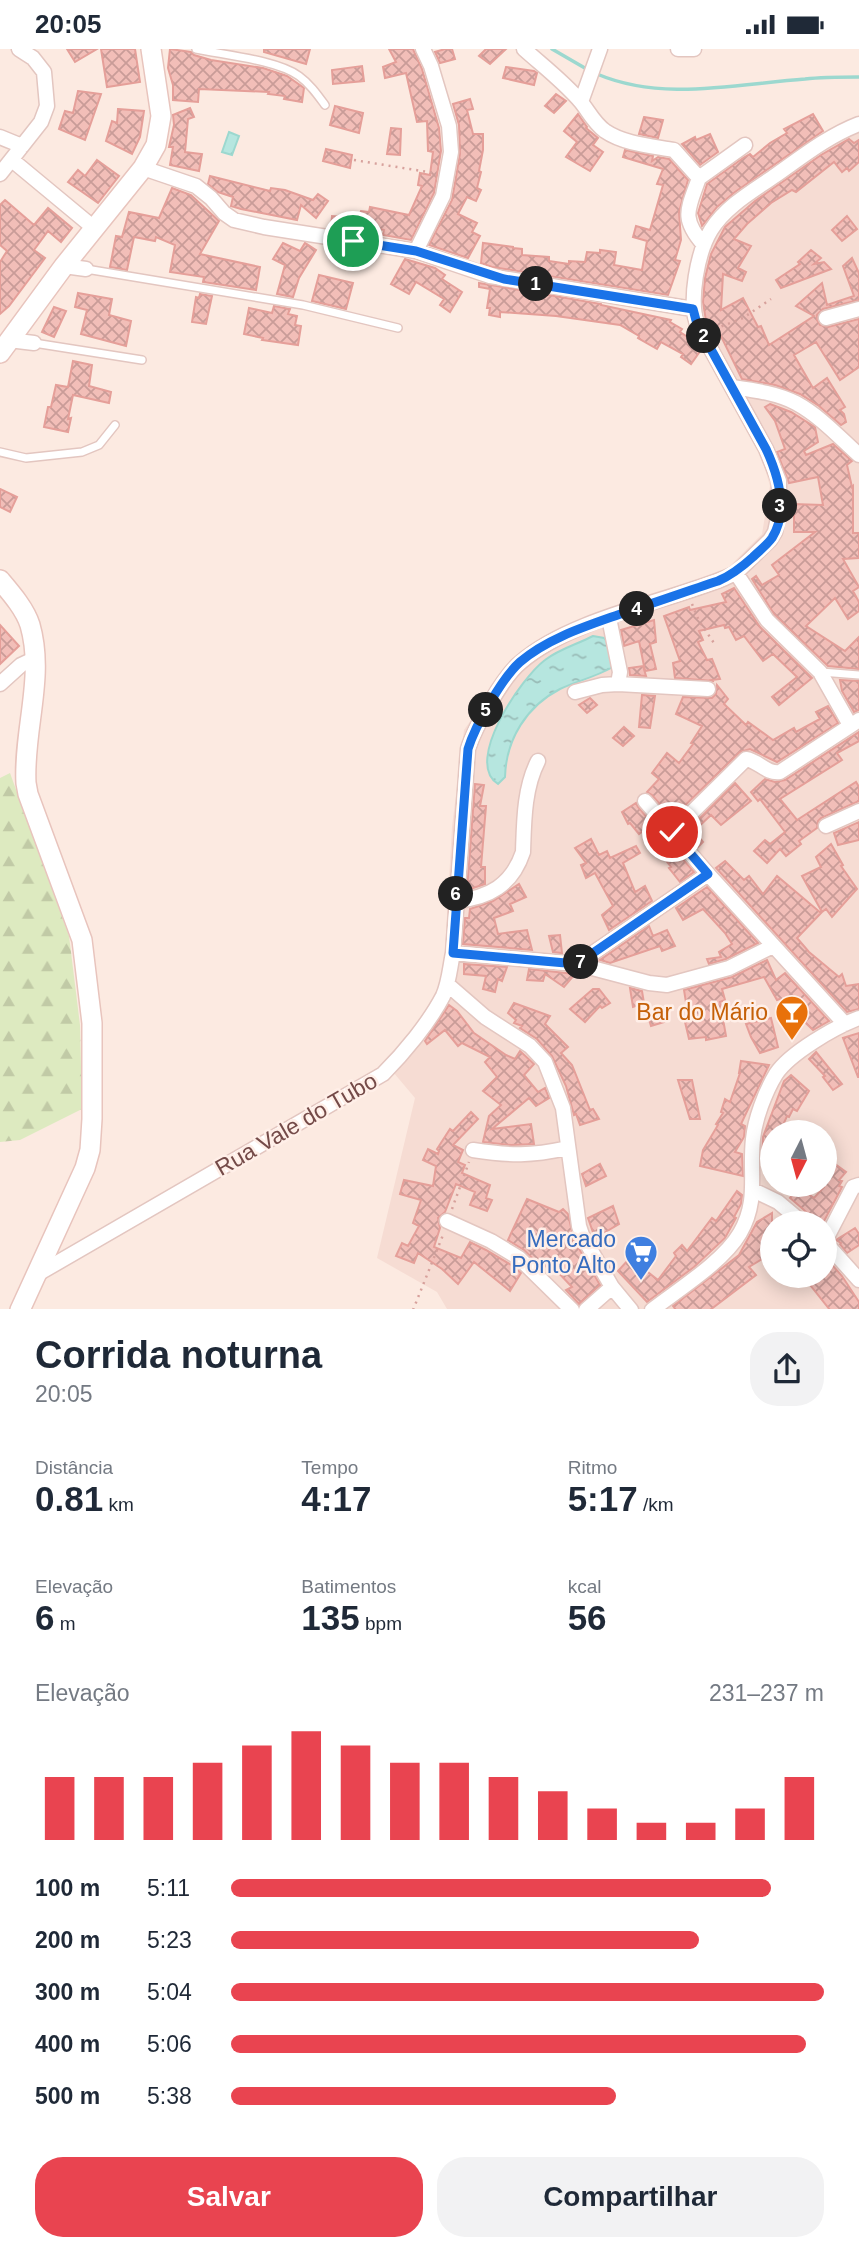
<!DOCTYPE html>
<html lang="pt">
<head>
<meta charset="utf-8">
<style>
  :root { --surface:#fff; --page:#f2f2f3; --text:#1f2937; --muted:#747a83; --accent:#e94450 }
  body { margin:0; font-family:Helvetica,sans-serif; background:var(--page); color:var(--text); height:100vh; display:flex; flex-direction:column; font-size:26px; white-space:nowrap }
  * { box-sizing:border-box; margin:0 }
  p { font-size:23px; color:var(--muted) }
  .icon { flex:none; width:38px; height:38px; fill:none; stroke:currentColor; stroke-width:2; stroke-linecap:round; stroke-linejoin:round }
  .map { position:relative; height:1260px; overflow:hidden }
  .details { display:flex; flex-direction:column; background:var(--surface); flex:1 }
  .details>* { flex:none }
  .needle { width:46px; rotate:186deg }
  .fabs { position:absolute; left:760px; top:1071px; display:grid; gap:14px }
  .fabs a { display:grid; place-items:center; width:77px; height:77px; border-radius:50%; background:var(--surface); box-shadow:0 4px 18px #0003; font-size:35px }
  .pin { position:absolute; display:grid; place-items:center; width:60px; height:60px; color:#fff; margin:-30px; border:4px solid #fff; border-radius:50%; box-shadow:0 2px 7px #0007 }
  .km { position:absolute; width:35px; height:35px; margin:-18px; border-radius:50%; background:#222; color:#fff; font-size:19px; line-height:35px; text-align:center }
  .round { display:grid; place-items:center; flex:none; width:74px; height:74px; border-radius:28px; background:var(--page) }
  .head { display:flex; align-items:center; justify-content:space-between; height:119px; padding:0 35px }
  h1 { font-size:38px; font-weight:600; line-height:52px }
  .figures { display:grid; grid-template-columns:repeat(3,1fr); gap:10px; height:119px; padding:7px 35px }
  .figures div { display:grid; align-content:center }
  .figures b { font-size:35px; font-weight:600 }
  .figures small { font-size:19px; font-weight:400 }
  .figures p { font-size:19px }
  .chart { height:196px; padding:14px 35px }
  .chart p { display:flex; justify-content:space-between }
  .chart svg { width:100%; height:126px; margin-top:7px; stroke:var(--accent); stroke-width:6 }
  .button { display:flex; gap:14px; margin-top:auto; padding:14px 35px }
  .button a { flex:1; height:80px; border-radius:28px; background:var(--accent); color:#fff; font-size:28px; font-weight:600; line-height:80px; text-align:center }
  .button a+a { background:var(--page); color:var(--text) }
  ul { padding:0 35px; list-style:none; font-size:23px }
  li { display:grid; grid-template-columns:112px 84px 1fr; align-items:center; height:52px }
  li i { height:18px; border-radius:9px; background:var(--accent) }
  .status { display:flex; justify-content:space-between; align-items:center; height:49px; padding:0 35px; background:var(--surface); direction:ltr }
  .status svg { height:19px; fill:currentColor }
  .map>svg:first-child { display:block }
</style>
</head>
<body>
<div class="status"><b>20:05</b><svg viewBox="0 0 49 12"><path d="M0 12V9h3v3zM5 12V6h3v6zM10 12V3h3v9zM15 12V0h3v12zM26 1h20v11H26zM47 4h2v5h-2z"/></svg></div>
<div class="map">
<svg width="859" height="1261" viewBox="0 0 859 1261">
  <defs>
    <pattern id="forest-firs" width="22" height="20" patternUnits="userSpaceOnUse" patternTransform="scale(1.75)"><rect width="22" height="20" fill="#ddeac0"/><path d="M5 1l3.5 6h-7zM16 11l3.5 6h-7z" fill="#c1caa6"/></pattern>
    <pattern id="water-ripples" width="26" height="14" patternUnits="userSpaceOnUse" patternTransform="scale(1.75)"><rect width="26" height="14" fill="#b6e6df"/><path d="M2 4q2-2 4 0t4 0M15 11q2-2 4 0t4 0" fill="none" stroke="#99bcb7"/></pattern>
    <pattern id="building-cross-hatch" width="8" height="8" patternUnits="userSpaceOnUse" patternTransform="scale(1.75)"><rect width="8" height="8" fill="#f2beb8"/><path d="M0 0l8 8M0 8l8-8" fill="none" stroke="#c99c98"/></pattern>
  </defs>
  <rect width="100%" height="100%" fill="#fceae1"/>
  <path fill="#f6dcd3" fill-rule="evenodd" d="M859,72V1260H447L437,1243L377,1209L415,1049L388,1017L443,937L452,778L464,681L512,613L719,528L762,485L770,437L760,403L709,305L686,269L702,187ZM772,1083H824V1136H772ZM772,1174H824V1227H772Z"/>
  <path fill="url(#forest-firs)" d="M10,724L69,887L80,976L82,1060L20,1091L0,1093V729Z"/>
  <path fill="url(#water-ripples)" stroke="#9cd8cf" stroke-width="2" d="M229,83L239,87L232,106L222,103Z
    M593,587L604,589L612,599L611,619C595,628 577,632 560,640C527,657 506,690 505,728L498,735C463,713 522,628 545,611C559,600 578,595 593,587Z"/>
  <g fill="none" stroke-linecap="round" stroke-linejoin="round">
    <path stroke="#9cd8cf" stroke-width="3.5" d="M552,0L590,22
      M597,25C663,53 736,35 805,30C823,28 841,28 859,28"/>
  </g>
  <path fill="url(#building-cross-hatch)" stroke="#e59f99" stroke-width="2" d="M67,0H97L75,13Z
    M101,0H135L140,33L107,38Z
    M170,0L191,3L194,6L211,11L263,19L287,27L304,39L302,53L284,50L285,47L268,45L269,43L199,40L198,53L173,51V36L168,19Z
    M264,0H310L306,15L264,3Z
    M389,0H413L422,20L439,79L441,102L434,144L411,191L383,186L384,181L365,177V180L342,175V181L331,179L332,167L359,169L361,162L369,163L370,158L409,166L422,137L418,136L420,124L430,126L433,103L428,102L427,72L417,73L406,24L385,29L383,18L396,13Z
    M445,0H452L455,10L440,14L435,3Z
    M486,0H506L490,15L479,7Z
    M362,17L364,32L333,35L332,21Z
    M506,18L534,22L537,24L534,36L503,29Z
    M78,42L101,45L85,91L59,80L65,62L73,64Z
    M556,45L566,52L554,64L545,57Z
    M470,50L473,60L467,61L473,85H483V101L479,122L481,123L477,139L481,141L476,152L467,148L458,165L477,174L472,183L480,187L468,209L429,196L452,151L460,105L459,76L453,55Z
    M335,57L363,64L359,84L330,76Z
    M190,59L194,68L188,70L185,103L202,105L199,122L170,116L173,98H169L174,76L173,66Z
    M118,60L144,62L140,88L132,105L106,92L112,72L117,74Z
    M578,65L587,78L586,79L598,89L593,96L603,103L590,122L566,108L577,93L564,82Z
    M813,65L823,82L735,143L717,158L702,177L698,164L707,135L743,109L750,105L753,108L770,94L787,84L784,80Z
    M644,68L663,71L658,89L639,85Z
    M391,79L401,80L400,106L387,105Z
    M710,85L718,103L700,116L682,95L695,88L696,91Z
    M849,90L854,94L859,91V113L849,122L847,119L842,123L834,113L796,143L792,141L771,154L747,175L734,190L751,197L738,219L746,223L742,232L723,225L721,261L743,249L758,278L761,277L769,296L814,267L796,257L822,234L827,256L854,247L843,217L852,209L859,224V251L823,260L817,266V271L820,276L828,278L859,270V318L840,331L816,293L794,306L813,339L827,329L845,358L840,361L844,365L846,373L841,376L819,357L800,345L775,336L742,330L717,279L711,280L706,272L703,253L705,229L711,205L725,178L755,152L821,106Z
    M326,100L352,106L350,119L323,112Z
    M625,101L653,107L652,112L658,108L669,110L688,131L679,163L681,191L675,211L680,212L668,246L492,218L481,214L483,194L513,198V199L522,200V206L549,208V212L569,215V212L585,213L587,203L600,204V201L616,203L614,216L642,221L647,192L633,188L636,177L650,181L663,136L657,135L663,120L623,108Z
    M97,111L119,127L98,154L68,133L78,121L85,127Z
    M210,127L270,142L271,139L285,141L313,151L318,145L328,152L316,169L301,156L297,171L241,160L231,157L233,148L218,143L208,135Z
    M172,139L191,146L219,172L200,205L260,218L256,241L203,233L204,228L170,223L175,196L156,188L155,192L134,188L127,221L110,218L116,187L122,188L129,163L159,169Z
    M5,151L34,176L48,159L72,179L61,193L48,182L34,201L45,209L9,257L0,265V213L7,202L0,196V156Z
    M847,167L857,180L842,192L832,181Z
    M283,194L300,202L305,194L316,201L299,229L293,248L277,245L285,216L273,210Z
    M811,201L821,209L814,215L824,213L831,220L781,239L776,231L800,215L798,213Z
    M405,210L435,219L445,226L442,230L462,243L450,263L440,256L444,250L416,233L409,245L391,235Z
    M319,226L353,234L346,260L312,252Z
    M479,234L601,255V256L671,271L670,273L682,280L680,283L697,294L701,301L691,315L681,308L683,305L661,293L657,300L638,289L639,287L620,276L556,267L500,263V268L489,266L490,259H487L490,240L479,238Z
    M78,244L112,250L109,266L131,272L126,297L81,285L87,261L75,258Z
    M200,245L212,247L206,275L192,273L196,248L199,249Z
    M274,257L290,260L288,265L297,267L295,276L301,277L298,296L262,291L263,289L244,285L249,259L272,264Z
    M54,258L66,262L54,288L42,283Z
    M73,312L92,316L89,337L111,343L109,354L73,346L68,370L71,369L68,383L44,378L48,358H51L56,336L68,338Z
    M770,355L791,363L815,378L818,393L804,402L806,406L833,395L852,412L847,416L852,438L853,437V484H859V509L843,510L859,538L853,542L859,553V562L848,570L835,549L806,577L845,602L859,588V620L828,617L774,565L752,530L756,527L762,536L779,526L772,516L815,483H794V455L823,456L818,428L789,434L777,403L785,400L775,372L765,358Z
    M0,440L17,448L10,463L0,458Z
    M734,539L760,578L812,629L779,656L772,648L797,628L773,605L763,612L744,587L736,591L729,578L725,579L724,576L699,582L703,591L698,593L707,611L712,610L720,630L712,631L714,632L675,629L673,614L680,612L664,567L689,558L690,561L726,553L722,545Z
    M654,571L656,593L650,595L656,620L645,622L639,592L624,597L621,581Z
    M0,576L19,597L0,615Z
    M643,617L646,627L630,626L629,619Z
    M840,631L859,632V661L854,663L842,642Z
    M717,636L728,650L724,655L746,676L748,673L773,691L794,679L796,683L820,670L816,663L828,657L838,674L777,713L750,700L740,703L672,769L652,746L647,743L659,730L652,724L667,704L679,714L693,695L691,694L702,677L676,665L683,648L712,649L716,645Z
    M642,646L655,647L650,679L639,678Z
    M590,649L597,656L587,664L579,656Z
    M624,678L634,687L623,697L613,689Z
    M859,683V692L837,704L842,711L780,750L797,771L856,733L859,738V752L821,769L818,772L817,779L799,792L801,795L786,807L780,800L767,814L754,802L765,791L770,795L785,783L760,750L758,752L751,743L765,730L775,733L785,731Z
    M735,734L751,752L721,776L711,766L694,782L703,793L698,798L685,784Z
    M475,735L484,736L480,757H486L481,818H485V835L467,841Z
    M636,754L638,758L694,823L680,833L669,819L671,818L643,782L639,785L630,774L628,775L622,763Z
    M859,773V791L838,796L834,784Z
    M591,790L599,806L607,802L610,809L636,797L640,804L623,814L635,843L645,837L652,852L609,881L602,866L613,857L595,824L586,829L581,816L586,814L575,799Z
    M831,795L843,816L841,817L857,840L832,868L826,860L822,863L802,827L821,818L816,808Z
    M725,812L744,831L749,827L763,845L777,827L821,864L797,889L809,903L839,928L842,925L846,937L859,935V960L847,963L716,819Z
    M519,835L526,848L510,855L513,862L494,869L498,885L527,881L532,901L463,895L465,869H469L470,860L493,852Z
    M707,838L758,894L726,910L709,915L707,910L721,908L719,903L732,895L725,884L703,860L683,871L676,859Z
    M649,877L653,887L667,881L675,897L662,902L660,897L610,914L600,911Z
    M560,886L562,904L553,903L549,887Z
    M767,911L776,931L785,924L829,972L813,981L788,957L780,950L777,951L764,928L722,940L725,951L720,953L726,987L706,991V988L689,990L685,973L689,972L684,941L732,928Z
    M464,915L507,918L502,932L498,930L495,943L483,940L486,927L464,925Z
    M529,920L575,925L564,938L545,925L543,932L527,931Z
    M630,939L642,942L644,954L633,958Z
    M593,940H599L610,954L602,959L600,957L585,973L570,960Z
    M514,954L550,967L545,975L568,998L561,1004L572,1016L590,1061L593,1060L599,1070L580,1076L576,1065L574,1066L566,1037L552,1007L537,990L520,979L522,977L514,974L516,971L508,964Z
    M449,956L457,962L474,984L506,1006L515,1010L520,1002L534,1015L524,1026L538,1043L545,1039L549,1049L536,1057L529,1049L492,1080L531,1075L534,1095L511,1096L483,1093L489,1067L501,1056L483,1042L497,1028L485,1013L490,1008L462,994L458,997L445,981L427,995L425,992Z
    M660,958L664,973L651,977L646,961Z
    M771,969L778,998L760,1004L751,988L746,975Z
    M859,984V1028H858L843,989Z
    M816,1003L842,1035L833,1041L823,1028L825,1027L809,1010Z
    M741,1012L769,1016L741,1075L745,1077L744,1088L735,1103L742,1105L743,1127L700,1117L703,1101L718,1076L716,1075L723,1064L721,1063L725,1050L730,1053L740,1024H739Z
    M791,1026L809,1042L797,1062L793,1060L789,1068L787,1067L780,1083H772V1120L762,1115L763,1088L784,1032Z
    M678,1031H692L700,1070H690Z
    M471,1063L478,1070L453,1096L463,1101L458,1113L465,1116L462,1124L490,1136L486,1149L492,1151L487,1162L470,1156L475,1143L456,1135L445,1163L438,1169L440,1179L434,1198L461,1209L470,1193L486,1201L513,1217L521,1224L510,1242L474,1213L458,1235L442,1220L418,1204L414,1214L396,1207L402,1194L408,1197L419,1177L413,1174L421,1151L400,1145L404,1131L433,1137L436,1117L423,1111L428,1100L438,1105L439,1102L437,1100L450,1080L453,1082Z
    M824,1107L846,1123L839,1131L842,1132L839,1137L842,1138L823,1174H812V1170L804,1161L790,1149L799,1138L814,1149L824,1138Z
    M600,1115L606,1127L586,1137L582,1125Z
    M737,1142L742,1146L741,1155L734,1168L736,1169L725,1189L694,1218L647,1253L618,1222L629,1210L640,1224L644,1220L658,1231L676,1207L674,1204L682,1196L687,1202L712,1169L716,1172Z
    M527,1150L559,1163L563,1160L568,1165L574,1191L600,1236L579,1255L566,1241L572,1238L553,1218L550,1221L540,1212L538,1215L524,1201L508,1191Z
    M613,1157L619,1175L595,1189L588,1169Z
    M772,1164V1204L749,1218L756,1226L710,1261H676L673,1257L739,1206L757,1173Z
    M855,1179L859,1185V1196L847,1204L840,1195L841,1194L836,1191Z
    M824,1207L842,1227L859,1253V1261H830L803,1227H824Z"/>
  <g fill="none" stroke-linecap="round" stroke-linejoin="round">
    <defs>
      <path id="service" d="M196,0C224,6 277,11 299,27C310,35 317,45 325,56
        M86,220L303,256L398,279
        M34,294L142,311
        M0,403L26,409L82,403L99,396L115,376
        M821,623L859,626"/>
      <path id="minor" d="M423,0L431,17L449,77L451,103L443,147L416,202L490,227L693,260
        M524,0C543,17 564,33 581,53C589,63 594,74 605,82C624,95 652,97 674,101L699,129C688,160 680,169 704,196
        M678,0H694
        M581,53L600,0
        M0,88L22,97
        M12,111L94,179
        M143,119L196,137L211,149L224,164L234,171L264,178L416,202
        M0,125L41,73L47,57L44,23L33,9L19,0
        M699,129L745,96
        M64,217L86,220
        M826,269L859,260
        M9,291L34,294
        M732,338C753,341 777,344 796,354C820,367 839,388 859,406
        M736,524L767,571L820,623L850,676
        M609,569L620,623L618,635
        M0,635L21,616L36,609
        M575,643L602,636L618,635L708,640
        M645,752L708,825L845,975
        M826,777L859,762
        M672,783L746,710C759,712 766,725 780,723L859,671
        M456,852C489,849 512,836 523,803C524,773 524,739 538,712
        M453,904L577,915L649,934L667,936L729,919L773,897
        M577,915L708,825
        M447,935L485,968L530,997L545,1013L563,1059L579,1177L582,1186L612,1238L631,1261
        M473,1101C512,1107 530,1107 568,1099
        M753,1141L778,1153L803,1174
        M447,1172L491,1192L519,1209L572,1261
        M824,1192L859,1231
        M825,1192L853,1138L859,1136
        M36,1226L383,1025C404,1004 429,974 443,947C449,934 450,918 453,904L468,700C475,678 503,627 521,613C571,570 663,554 725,529L736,524L770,491L775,483L779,464V432L766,400L697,275C689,251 697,204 711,181C726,157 753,142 776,126C803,107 828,87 859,75
        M586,1261L612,1238
        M652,1261C679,1240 723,1213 740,1184C759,1151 749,1124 753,1090C755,1070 765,1043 776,1025C790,1004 835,978 859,969"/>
      <path id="secondary" d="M0,304L64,217L143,119L156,96L161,67L151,0
        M0,531C11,544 25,560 30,576C45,628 23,682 26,734L28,745L82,891L92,974V1070L90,1101L85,1119L20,1261"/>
    </defs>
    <use href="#service" stroke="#e3c6c0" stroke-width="10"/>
    <use href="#minor" stroke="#e3c6c0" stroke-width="17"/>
    <use href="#secondary" stroke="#e8c4bd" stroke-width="22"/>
    <path stroke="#d7a19c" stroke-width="2.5" stroke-dasharray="2 5" stroke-linecap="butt" d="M354,111L434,124
      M715,280L743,269L771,250
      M692,555L699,572L716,597
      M452,1160L469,1113
      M413,1261L443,1186"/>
    <use href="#service" stroke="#fff" stroke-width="7"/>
    <use href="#minor" stroke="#fff" stroke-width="14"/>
    <use href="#secondary" stroke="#fff" stroke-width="19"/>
  </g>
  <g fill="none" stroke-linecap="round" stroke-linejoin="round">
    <defs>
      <path id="route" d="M353,192L416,202L504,230L693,260L697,275L766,400C778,426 789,462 772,489C767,496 759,502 753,508C742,518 732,526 718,532C687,542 657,553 626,563C590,576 549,588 520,613C502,629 475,677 468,700L453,904L577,915L708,825L672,783"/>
    </defs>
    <use href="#route" stroke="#fff" stroke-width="14"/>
    <use href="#route" stroke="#1a73e8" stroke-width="9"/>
  </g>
  <defs>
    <symbol id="bar-pin" viewBox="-11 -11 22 30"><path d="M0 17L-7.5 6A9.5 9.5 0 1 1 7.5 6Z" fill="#e8710a" stroke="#ffefe8"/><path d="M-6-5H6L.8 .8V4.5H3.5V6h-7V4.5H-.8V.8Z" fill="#fff"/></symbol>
    <symbol id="supermarket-pin" viewBox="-11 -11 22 30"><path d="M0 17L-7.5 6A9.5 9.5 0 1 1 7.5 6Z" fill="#3f7fe0" stroke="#ffefe8"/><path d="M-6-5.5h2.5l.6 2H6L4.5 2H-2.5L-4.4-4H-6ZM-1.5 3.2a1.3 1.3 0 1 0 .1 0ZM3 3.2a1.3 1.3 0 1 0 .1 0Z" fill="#fff"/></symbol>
  </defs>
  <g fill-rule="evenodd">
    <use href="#bar-pin" x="773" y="944" width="38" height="52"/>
    <use href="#supermarket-pin" x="622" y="1184" width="38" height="52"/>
  </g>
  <g text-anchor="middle" stroke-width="5" stroke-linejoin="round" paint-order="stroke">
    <g font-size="23" fill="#c56008" stroke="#ffefe8" text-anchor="end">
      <text x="768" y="971">Bar do Mário</text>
    </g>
    <g font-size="23" fill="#744a48" stroke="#ffefe8">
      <text transform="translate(296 1075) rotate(-30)" y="8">Rua Vale do Tubo</text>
    </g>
    <g font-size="23" fill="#366cbe" stroke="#ffefe8" text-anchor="end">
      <text x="616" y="1198">Mercado<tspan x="616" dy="26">Ponto Alto</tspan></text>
    </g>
  </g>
</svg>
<div class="fabs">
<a><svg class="needle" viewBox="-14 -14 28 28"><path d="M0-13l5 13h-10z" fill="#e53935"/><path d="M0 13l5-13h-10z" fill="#747a83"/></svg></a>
<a><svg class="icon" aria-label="locate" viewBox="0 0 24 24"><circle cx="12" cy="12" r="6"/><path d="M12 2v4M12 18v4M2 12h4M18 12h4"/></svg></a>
</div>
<div class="pin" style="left:353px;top:192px;background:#1e9e55"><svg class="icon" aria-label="arrive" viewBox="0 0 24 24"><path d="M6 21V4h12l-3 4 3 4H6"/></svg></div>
<div class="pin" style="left:672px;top:783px;background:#d93025"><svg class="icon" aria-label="check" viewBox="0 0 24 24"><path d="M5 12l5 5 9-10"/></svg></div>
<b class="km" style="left:536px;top:235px">1</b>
<b class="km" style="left:704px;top:287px">2</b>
<b class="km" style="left:780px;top:457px">3</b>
<b class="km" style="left:637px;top:560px">4</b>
<b class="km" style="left:486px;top:661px">5</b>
<b class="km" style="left:456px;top:845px">6</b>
<b class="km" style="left:581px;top:913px">7</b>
</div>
<section class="details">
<div class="head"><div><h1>Corrida noturna</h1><p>20:05</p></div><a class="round"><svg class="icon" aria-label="share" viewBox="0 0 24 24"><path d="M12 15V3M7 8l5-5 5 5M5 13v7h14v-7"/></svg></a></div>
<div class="figures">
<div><p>Distância</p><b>0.81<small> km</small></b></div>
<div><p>Tempo</p><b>4:17</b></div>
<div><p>Ritmo</p><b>5:17<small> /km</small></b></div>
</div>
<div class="figures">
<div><p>Elevação</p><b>6<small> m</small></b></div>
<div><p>Batimentos</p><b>135<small> bpm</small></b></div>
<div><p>kcal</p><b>56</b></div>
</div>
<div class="chart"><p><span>Elevação</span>231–237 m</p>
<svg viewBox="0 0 160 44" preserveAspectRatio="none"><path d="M5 44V22M15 44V22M25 44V22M35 44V17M45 44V11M55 44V6M65 44V11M75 44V17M85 44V17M95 44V22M105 44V27M115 44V33M125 44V38M135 44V38M145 44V33M155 44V22"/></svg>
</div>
<ul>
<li><b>100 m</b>5:11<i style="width:91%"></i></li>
<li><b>200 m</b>5:23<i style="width:79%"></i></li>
<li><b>300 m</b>5:04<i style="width:100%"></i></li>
<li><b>400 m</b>5:06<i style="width:97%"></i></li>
<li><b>500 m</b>5:38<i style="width:65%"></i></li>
</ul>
<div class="button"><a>Salvar</a><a>Compartilhar</a></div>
</section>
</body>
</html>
